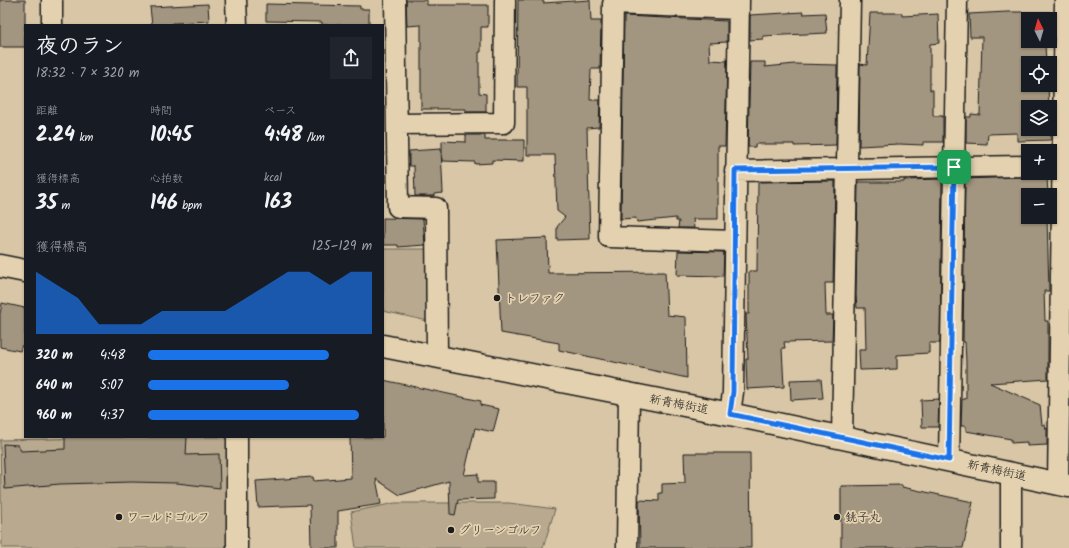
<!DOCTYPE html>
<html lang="ja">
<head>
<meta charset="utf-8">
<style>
  :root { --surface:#171b24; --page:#20242c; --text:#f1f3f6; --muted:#9ea1a6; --accent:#1a73e8 }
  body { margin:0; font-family:Kalam,"Klee One",sans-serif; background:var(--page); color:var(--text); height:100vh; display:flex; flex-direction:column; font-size:15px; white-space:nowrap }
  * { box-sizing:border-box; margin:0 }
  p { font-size:13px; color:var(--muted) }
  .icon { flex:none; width:22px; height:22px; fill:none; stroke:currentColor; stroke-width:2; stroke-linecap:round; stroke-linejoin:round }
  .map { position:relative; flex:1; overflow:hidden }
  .side { position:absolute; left:24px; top:24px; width:360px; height:414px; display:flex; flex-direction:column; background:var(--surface); border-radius:0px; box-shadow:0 1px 3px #0004 }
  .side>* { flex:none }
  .needle { width:26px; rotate:355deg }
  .tools { position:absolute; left:1021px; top:12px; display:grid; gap:8px }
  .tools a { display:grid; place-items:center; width:36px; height:36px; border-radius:0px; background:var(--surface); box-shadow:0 1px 3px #0004; font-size:20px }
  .pin { position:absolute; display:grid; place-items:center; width:34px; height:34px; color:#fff; margin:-17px; border-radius:8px; box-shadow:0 2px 6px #0006 }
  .round { display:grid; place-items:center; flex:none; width:42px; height:42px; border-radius:0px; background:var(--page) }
  .summary { display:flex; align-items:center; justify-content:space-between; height:68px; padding:0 12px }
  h1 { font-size:22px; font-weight:700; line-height:30px }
  .stats { display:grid; grid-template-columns:repeat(3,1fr); gap:6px; height:68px; padding:4px 12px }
  .stats div { display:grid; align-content:center }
  .stats b { font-size:20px; font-weight:700 }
  .stats small { font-size:11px; font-weight:400 }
  .stats p { font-size:11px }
  .chart { height:112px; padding:8px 12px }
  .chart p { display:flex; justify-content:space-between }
  .chart svg { width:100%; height:72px; margin-top:4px; fill:var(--accent); opacity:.7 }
  ul { padding:0 12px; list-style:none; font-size:13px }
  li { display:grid; grid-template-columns:64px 48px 1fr; align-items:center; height:30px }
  li i { height:10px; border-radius:5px; background:var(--accent) }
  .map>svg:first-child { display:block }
</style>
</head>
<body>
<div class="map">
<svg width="1069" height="548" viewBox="0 0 1069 548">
  <rect width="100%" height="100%" fill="#d8c6a6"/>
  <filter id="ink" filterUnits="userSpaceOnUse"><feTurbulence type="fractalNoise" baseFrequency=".025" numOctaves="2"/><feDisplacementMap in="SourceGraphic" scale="8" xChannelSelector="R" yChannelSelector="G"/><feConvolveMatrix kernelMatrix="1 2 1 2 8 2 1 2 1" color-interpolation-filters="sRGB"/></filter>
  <g filter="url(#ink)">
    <path fill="#b9aa8f" stroke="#6a6356" d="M383,249H427L428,321L383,311Z
      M146,437H237V548H2L0,440Z
      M395,503H509L555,509L543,548H356L351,512Z"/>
    <path fill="#a39680" stroke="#1c1c1c" d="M0,0H25V47H0Z
      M406,0H427V5H488V27H481V52H479V93L486,94V112H466V109H421V25L407,26Z
      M518,0H543V3L590,0L591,21H601L600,69H591L590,100H600L599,127L587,128L590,239L557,240V227L565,217L557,211L555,155H527V87H517Z
      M208,4L209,21L172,23V25H152L150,7Z
      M266,4L360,6V9H369V25H322V22L266,21Z
      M803,12V14L825,13L827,33L763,36V39L750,40V15Z
      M1007,12H1050V19H1028V41H1050V21L1051,43L1045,44L1046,63H1028V85H1048L1049,107H1028V129H1050V125L1051,140L1017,141V133L988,134L987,144L966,143V117H971V114L980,115L982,37H970L969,14Z
      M870,13H902V16L938,14L939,43L930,44V90H933V116H943V142H923V145L899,144L859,146L860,64L867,65Z
      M624,16L727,21V42L709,43L710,60L727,61L725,146H718V219H693L694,228H678L679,221H676V218L637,222L636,218L621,219Z
      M750,62H765V67L795,64L837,65L836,145L794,146V144H755V147H748Z
      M466,135H485V140H524V161L492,160V163L475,164V162L442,161V141L466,142Z
      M441,149L443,193L434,194V196H415L414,166H409V151Z
      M1047,176L1048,195H1028V217H1047L1049,291H1044L1045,321H1048V379L990,383L1040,405L1042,425L1045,424L1046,429L1047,428V445L1027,446V442L1011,443V439L966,431V426H961L962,399H966V362L965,342H963L965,179Z
      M942,179L940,343H929V353L897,355V369L860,370L859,350H866L865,308H857L856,295L858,182H904V180Z
      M835,181L833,283H825L826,315H833L832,341L784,342L785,348H782L784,387L747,389L746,359H748L746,314H749V271H757L758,182Z
      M383,218L423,219L425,245L398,247V245H383Z
      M547,238L548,273L665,272L667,315L686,317L687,378L559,350V343L501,333L497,240Z
      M678,251L724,252L723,276L677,275Z
      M2,303L25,308V346L22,345L20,351L0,347V314Z
      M821,379L823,398L791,400L790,380Z
      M383,380L481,401L480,405L499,409L493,432L475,428L464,475L478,474V482H494V499L458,500L455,515L450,514L449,481L400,495L376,479L381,504L338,511V548H311L310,505L258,507L256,481L313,477L314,481L351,478L350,437H383Z
      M939,399L938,427H922L921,400Z
      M65,437H187L186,455L219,454L220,488L177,483L131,482L60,484L5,489L3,444L18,445L21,451L65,449Z
      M684,453H750L751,548H640L639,500L659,501V493H662V484L685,483Z
      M902,485V487L973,502L963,548H841V486Z"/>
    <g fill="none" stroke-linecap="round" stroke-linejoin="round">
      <defs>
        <path id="minor" d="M52,0V25
          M236,0L237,25
          M395,0L398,207L436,208L437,357
          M397,124L504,123L505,0
          M735,171L1028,166
          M734,241L609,237L613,4L739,9
          M730,414L733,392L739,0
          M237,437V548
          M842,438L850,0
          M949,460L957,0
          M1058,483L1065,0
          M627,548L629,395
          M1011,548V473"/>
        <path id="primary" d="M0,266L25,271
          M383,346L730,414L1069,486"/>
      </defs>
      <use href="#minor" stroke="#1c1c1c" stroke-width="23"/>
      <use href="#primary" stroke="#1c1c1c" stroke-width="25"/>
      <use href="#minor" stroke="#e4d1af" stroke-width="20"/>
      <use href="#primary" stroke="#e4d1af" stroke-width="22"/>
    </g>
  </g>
  <g fill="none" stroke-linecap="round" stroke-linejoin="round" filter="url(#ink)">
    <defs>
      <path id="route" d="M954,167L949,460L730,414L733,392L735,170Z"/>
    </defs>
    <use href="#route" stroke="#fff" stroke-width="8"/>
    <use href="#route" stroke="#1a73e8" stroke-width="5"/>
  </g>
  <g fill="#1c1c1c" stroke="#e4d1af" stroke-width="1.5">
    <circle cx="497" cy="298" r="4"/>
    <circle cx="119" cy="517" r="4"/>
    <circle cx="837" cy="517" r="4"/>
    <circle cx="451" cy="530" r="4"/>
  </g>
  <g text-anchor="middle" stroke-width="3.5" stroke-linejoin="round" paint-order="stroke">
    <g font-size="12" fill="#1c1c1c" stroke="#e4d1af" text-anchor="start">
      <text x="505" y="302">トレファク</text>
      <text x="127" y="521">ワールドゴルフ</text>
      <text x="845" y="521">銚子丸</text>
      <text x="459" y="534">グリーンゴルフ</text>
    </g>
    <g font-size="12" fill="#1c1c1c" stroke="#e4d1af">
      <text transform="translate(679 404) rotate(11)" y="4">新青梅街道</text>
      <text transform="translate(997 470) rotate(12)" y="4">新青梅街道</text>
    </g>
  </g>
</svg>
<div class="tools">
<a><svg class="needle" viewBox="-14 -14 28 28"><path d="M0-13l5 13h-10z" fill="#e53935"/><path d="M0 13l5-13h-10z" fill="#9ea1a6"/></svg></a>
<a><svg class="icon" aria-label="locate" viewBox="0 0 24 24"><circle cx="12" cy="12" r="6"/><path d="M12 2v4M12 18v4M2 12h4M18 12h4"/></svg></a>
<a><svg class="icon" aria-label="layers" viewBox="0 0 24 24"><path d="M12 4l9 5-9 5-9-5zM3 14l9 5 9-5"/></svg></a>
<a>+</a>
<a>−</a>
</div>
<div class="pin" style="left:954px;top:167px;background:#1e9e55"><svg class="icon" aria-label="arrive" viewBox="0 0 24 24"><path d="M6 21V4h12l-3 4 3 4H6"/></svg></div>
<section class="side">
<div class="summary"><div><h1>夜のラン</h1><p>18:32 · 7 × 320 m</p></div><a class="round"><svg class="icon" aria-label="share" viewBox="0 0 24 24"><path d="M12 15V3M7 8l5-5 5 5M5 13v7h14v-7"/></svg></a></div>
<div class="stats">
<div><p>距離</p><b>2.24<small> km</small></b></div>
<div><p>時間</p><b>10:45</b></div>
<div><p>ペース</p><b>4:48<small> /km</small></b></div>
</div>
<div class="stats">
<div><p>獲得標高</p><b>35<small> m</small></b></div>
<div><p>心拍数</p><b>146<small> bpm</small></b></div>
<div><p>kcal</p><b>163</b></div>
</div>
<div class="chart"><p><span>獲得標高</span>125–129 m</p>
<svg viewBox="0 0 160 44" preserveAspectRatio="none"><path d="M0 44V6L10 14L20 22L30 38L40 38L50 38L60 30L70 30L80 30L90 30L100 22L110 14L120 6L130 6L140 14L150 6L160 6V44z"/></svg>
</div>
<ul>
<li><b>320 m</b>4:48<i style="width:81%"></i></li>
<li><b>640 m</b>5:07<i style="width:63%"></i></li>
<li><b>960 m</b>4:37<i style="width:94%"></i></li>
</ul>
</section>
</div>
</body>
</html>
